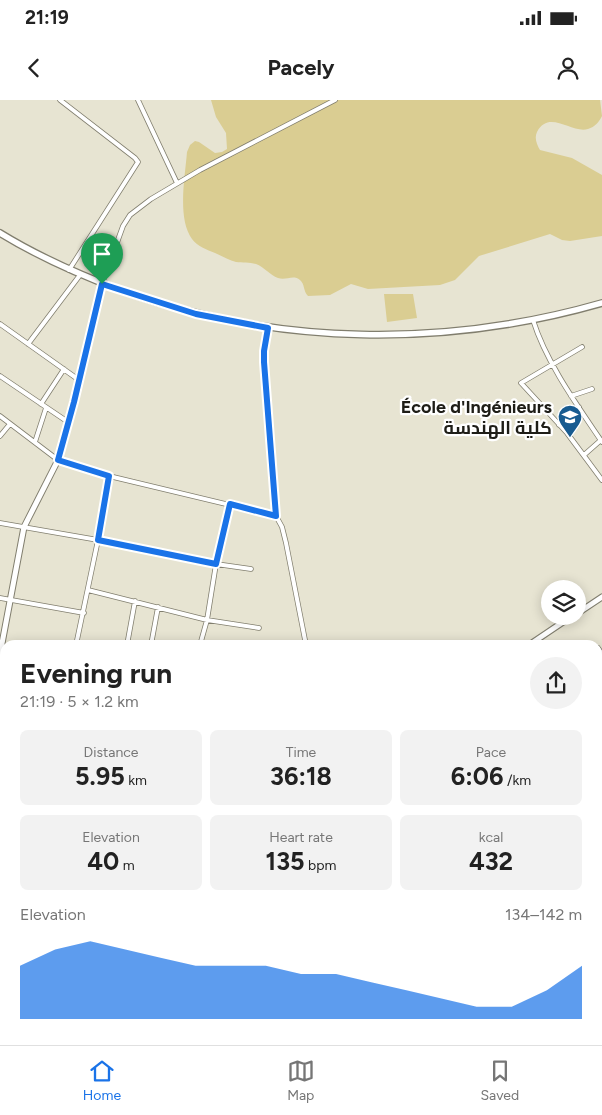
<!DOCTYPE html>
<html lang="en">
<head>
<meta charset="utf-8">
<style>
  :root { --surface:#fff; --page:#f2f2f2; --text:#222; --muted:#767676; --line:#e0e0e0; --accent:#1a73e8 }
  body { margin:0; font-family:Figtree,Cairo,sans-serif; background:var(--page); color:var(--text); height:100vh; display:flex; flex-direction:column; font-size:19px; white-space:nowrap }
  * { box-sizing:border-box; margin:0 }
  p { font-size:16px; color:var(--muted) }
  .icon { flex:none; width:28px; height:28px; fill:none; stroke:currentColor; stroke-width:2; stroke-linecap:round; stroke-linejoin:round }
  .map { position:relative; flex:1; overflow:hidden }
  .drawer { position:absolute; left:0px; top:540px; width:602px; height:405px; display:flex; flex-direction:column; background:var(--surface); border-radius:15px 15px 0 0; box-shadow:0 2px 12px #0003 }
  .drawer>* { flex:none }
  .buttons { position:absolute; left:541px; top:480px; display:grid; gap:10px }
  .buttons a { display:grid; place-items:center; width:45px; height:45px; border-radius:50%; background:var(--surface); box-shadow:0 2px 12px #0003; font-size:25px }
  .pin { position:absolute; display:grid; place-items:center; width:42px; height:42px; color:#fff; margin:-51px -21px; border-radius:50% 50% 50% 0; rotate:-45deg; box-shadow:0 0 5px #0007 }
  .pin .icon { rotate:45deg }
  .round { display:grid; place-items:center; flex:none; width:52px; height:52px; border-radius:26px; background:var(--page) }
  .overview { display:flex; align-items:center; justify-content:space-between; height:85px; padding:0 20px }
  h1 { font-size:28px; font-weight:700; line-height:38px }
  .metrics { display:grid; grid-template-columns:repeat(3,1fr); gap:8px; height:85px; padding:5px 20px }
  .metrics div { display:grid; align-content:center; border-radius:8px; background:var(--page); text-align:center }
  .metrics b { font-size:25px; font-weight:700 }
  .metrics small { font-size:14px; font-weight:400 }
  .metrics p { font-size:14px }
  .chart { height:140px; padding:10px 20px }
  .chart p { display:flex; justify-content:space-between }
  .chart svg { width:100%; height:90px; margin-top:5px; fill:var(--accent); opacity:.7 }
  .status { display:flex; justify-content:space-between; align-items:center; height:35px; padding:0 25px; background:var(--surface); direction:ltr }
  .status svg { height:14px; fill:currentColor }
  header { display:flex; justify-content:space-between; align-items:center; height:65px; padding:0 20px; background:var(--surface); font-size:22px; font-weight:700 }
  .dock { display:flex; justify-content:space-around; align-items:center; height:70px; border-top:1px solid var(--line); background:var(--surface); font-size:14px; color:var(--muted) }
  .dock a { display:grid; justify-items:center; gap:2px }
  .dock .on { color:var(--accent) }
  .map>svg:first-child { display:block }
</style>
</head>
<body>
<div class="status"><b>21:19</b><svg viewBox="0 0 49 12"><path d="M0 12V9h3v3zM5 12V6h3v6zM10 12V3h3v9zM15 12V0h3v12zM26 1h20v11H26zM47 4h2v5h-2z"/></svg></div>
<header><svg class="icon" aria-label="back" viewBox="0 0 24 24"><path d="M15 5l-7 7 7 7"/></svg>Pacely<svg class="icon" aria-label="person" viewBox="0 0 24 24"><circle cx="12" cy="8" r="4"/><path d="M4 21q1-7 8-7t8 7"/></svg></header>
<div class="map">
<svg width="602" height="945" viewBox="0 0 602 945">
  <rect width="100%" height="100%" fill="#e7e4d2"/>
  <path fill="#dacd92" d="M211,0H600L602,16C599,22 595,27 588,29C572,34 549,9 537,32C534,38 537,45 540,50L572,58L602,75V136L570,141L562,140L550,134L479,156L455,180L440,185L368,189L351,184L330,195L308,196C303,191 305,184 300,180C293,174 286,181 278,178C270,175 264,167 256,164C249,162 243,163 236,162C229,160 222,156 215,153C207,150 197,146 192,139C177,118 185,77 187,52L190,45L195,41L199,42L215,53L222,52L227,49L226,33L216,17Z
    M384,194H413L417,218L387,222Z"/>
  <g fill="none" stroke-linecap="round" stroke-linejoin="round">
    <defs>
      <path id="minor" d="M60,0L135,58L138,62L69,170
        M138,0L177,83
        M102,184L123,126L130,115L151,99L200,70L335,0
        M533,220C546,262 577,305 602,342
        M0,224L79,280
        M268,228L264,251V261L276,416L282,427L286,443L306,545
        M28,244L80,175
        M582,247L521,283L567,333L602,380
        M0,276L68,322
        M571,296L592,289
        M41,304L64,269
        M0,316L58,360L109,376L276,416
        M559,325L579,307
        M0,336L10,324
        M35,342L46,308
        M584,355L601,340
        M109,376L98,440L216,464L251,469
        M0,423L98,440L76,545
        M88,490L207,520L259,528
        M0,498L84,513
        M127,545L135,501
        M151,545L158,507
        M200,545L207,520L216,464L230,405
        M598,548L602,554
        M0,570L5,571
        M598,586L602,583
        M598,630L602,627
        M598,645L602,651
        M598,673L602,670
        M0,698L5,694
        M598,709L602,706
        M0,771L5,779
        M598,796L602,793
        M0,806L5,803
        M0,812L5,820
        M598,835L602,832
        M598,837L602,843
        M598,862L602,869
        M598,880L602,877
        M0,886L5,895
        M0,899L5,896
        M86,940L90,945
        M221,940L224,945
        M378,940L382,945
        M423,940L427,945
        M466,940L469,945
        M504,940L507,945
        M544,940L547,945
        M33,945L41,940
        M119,945L126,940
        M239,945L247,940"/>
      <path id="tertiary" d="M578,513L602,497
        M529,545L572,516
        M0,554L24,427L58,360L74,302L102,184
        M0,674L5,682
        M598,753L602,750
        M172,940L176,945
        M307,945L314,940"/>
      <path id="secondary" d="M0,133C39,157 80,175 123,191C277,246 445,248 602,203"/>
    </defs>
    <use href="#minor" stroke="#817e6e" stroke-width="5.5"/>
    <use href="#tertiary" stroke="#817e6e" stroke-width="7"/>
    <use href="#secondary" stroke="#817e6e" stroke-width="8"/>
    <use href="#minor" stroke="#fff" stroke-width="4"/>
    <use href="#tertiary" stroke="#fff" stroke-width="5"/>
    <use href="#secondary" stroke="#fff" stroke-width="5.5"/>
  </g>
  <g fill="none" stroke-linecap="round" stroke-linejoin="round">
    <defs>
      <path id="route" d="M102,184L196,214L268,228L264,251V262L276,416L230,404L216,464L98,440L109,376L58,360L74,302Z"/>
    </defs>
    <use href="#route" stroke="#fff" stroke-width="10"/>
    <use href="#route" stroke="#1a73e8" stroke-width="6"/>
  </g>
  <defs>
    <symbol id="university-pin" viewBox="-11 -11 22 30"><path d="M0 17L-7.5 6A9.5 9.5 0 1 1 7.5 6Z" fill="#185b90" stroke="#fff"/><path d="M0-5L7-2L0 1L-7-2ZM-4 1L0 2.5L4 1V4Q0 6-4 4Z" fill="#fff"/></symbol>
  </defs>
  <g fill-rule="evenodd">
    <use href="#university-pin" x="556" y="303" width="28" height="38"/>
  </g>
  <g text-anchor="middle" stroke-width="4.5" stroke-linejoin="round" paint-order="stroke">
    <g font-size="18" font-weight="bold" fill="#1e1d17" stroke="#fff" text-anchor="end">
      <text x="552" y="313">École d'Ingénieurs<tspan x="552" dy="21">كلية الهندسة</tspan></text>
    </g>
  </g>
</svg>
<div class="buttons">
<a><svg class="icon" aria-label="layers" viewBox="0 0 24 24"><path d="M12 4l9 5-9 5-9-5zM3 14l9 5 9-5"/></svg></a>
</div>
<div class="pin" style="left:102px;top:184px;background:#1e9e55"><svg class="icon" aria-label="arrive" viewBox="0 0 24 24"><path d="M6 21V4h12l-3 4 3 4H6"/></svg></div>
<section class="drawer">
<div class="overview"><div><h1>Evening run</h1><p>21:19 · 5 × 1.2 km</p></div><a class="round"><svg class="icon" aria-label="share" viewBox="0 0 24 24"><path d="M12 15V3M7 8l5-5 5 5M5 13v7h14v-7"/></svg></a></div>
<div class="metrics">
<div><p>Distance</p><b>5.95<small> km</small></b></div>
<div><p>Time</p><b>36:18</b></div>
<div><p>Pace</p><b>6:06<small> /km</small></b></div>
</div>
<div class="metrics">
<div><p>Elevation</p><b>40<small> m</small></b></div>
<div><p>Heart rate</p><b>135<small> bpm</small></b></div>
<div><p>kcal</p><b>432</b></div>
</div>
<div class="chart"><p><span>Elevation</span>134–142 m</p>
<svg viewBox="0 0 160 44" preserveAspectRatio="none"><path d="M0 44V18L10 10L20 6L30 10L40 14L50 18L60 18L70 18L80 22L90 22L100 26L110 30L120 34L130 38L140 38L150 30L160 18V44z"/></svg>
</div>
</section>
</div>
<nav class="dock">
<a class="on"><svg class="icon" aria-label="home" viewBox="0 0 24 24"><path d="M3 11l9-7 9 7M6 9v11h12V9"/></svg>Home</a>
<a><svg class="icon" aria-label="map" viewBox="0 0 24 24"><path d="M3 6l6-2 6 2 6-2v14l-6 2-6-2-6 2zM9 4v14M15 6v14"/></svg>Map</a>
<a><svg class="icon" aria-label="saved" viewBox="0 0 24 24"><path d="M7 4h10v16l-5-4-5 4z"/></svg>Saved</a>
</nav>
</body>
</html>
